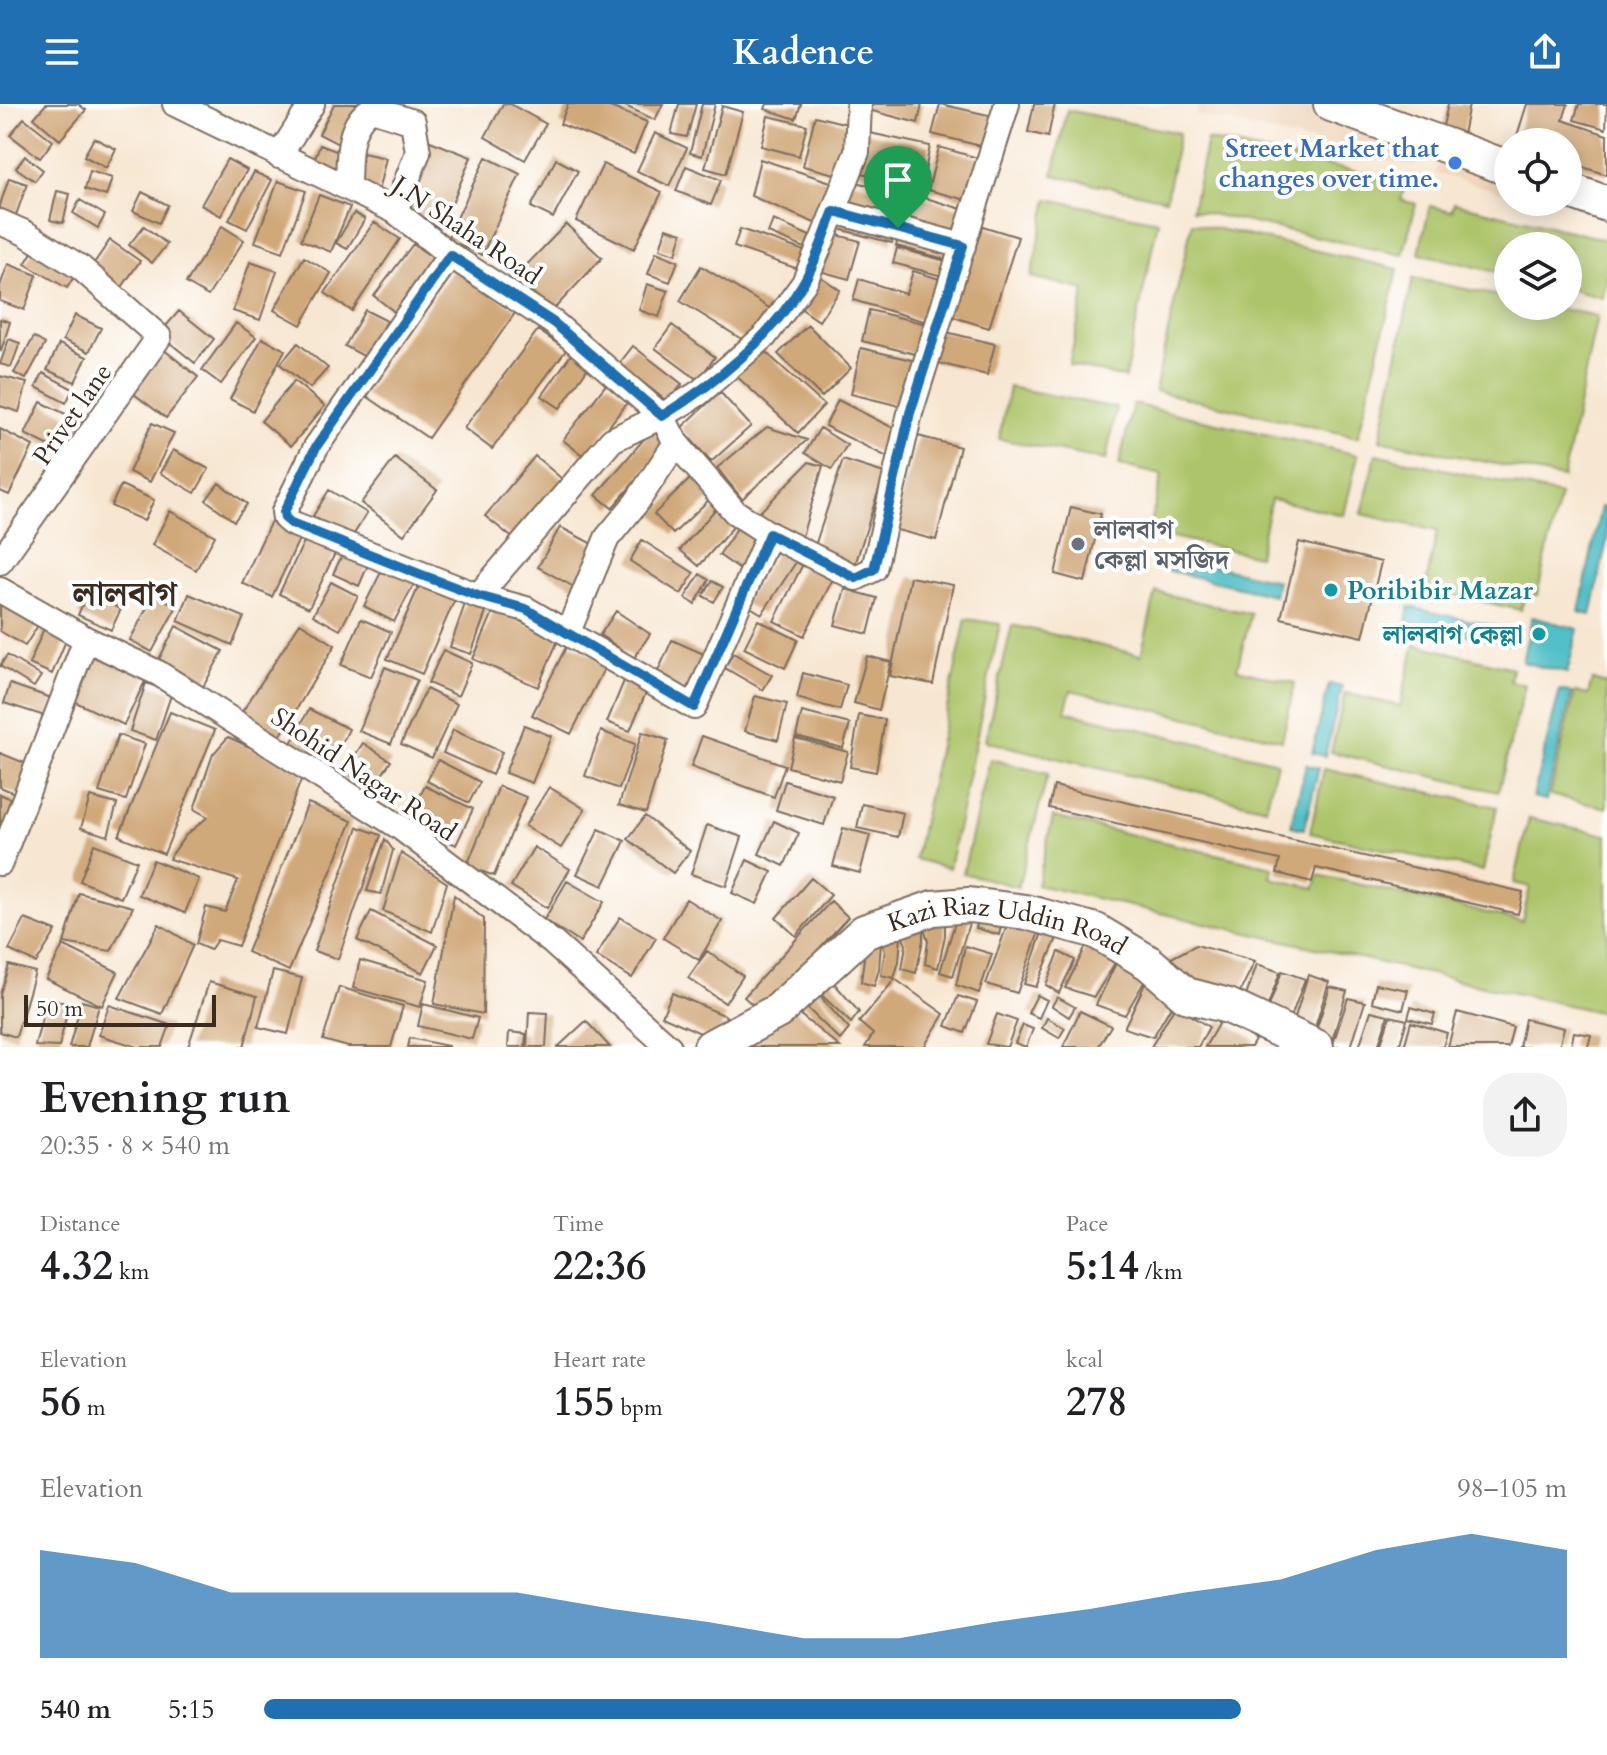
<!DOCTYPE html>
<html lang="en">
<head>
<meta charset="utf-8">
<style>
  :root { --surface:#fff; --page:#f2f2f2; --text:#202124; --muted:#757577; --accent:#1f6fb2 }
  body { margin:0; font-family:Cardo,"Noto Serif Bengali",serif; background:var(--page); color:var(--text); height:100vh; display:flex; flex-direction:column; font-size:30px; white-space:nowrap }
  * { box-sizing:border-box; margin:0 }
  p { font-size:26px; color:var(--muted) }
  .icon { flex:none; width:44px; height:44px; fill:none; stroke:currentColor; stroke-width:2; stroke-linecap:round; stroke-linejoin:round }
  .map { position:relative; height:943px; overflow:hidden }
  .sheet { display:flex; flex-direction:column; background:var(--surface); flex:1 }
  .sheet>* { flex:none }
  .controls { position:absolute; left:1494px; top:24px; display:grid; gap:16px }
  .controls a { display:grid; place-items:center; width:88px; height:88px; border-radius:50%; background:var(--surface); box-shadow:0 4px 20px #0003; font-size:40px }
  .scale { position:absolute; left:24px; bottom:20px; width:192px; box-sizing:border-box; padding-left:8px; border:4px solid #3b2a1e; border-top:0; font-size:22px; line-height:28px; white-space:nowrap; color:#3b2a1e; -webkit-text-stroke:6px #fff; paint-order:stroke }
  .pin { position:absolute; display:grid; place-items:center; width:68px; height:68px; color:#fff; margin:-82px -34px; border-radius:50% 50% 50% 0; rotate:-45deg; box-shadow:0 0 8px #0007 }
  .pin .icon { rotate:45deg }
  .round { display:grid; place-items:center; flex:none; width:84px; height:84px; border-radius:32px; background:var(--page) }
  .overview { display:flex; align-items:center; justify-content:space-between; height:136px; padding:0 40px }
  h1 { font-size:44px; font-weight:700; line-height:60px }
  .metrics { display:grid; grid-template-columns:repeat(3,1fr); gap:12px; height:136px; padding:8px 40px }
  .metrics div { display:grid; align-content:center }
  .metrics b { font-size:40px; font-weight:700 }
  .metrics small { font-size:22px; font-weight:400 }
  .metrics p { font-size:22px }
  .chart { height:224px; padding:16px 40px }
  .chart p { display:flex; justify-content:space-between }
  .chart svg { width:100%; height:144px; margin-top:8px; fill:var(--accent); opacity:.7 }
  ul { padding:0 40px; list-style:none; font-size:26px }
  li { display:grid; grid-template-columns:128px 96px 1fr; align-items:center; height:60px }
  li i { height:20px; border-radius:10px; background:var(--accent) }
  header { display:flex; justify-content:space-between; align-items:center; height:104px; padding:0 40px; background:var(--accent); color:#fff; font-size:36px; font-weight:700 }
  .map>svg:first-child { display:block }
</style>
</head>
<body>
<header><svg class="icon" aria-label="menu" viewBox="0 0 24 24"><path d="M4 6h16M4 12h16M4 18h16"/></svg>Kadence<svg class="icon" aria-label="share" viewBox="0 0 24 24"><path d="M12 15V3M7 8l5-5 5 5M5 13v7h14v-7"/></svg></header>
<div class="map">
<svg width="1607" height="943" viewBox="0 0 1607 943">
  <rect width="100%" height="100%" fill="#fff"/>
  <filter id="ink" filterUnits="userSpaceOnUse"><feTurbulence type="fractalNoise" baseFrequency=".0125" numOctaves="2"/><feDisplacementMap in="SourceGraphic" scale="16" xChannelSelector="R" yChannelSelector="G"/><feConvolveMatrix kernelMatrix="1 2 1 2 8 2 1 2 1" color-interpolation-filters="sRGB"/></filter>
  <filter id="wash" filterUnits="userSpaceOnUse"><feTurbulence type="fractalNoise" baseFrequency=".006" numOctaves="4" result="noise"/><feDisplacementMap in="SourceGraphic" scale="32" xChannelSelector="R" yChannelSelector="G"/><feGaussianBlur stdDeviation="1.8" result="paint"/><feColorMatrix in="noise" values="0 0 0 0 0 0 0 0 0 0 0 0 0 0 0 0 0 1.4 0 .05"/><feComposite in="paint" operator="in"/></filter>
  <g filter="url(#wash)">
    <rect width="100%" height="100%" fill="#f7e7d2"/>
    <path fill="#f0d6bc" d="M1200,0H1311L1420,40L1414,62L1196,11Z
      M1441,48L1508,72V90L1435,69Z"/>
    <path fill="#adc56a" stroke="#747844" stroke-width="2" d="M1067,6L1179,29L1166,95L1053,71Z
      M1207,36L1405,78L1401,96L1416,100L1403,151L1192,106Z
      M1048,95L1158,117L1125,274L1069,261L1085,186L1031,173Z
      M1454,99L1607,136V176L1603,194L1568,185V142H1508V171L1419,149L1430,102L1452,107Z
      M1192,119L1398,165L1358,333L1155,287Z
      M1413,174L1508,194V202H1547L1597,212L1563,374L1380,336Z
      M1009,283L1116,304L1106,356L999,335Z
      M1133,300L1358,351L1344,411L1271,395L1258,452L1149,428L1162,371L1119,361Z
      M1376,350L1560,391L1537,491L1525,489L1521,506L1425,485L1437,427L1362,410Z
      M1156,488L1251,510L1237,565L1295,579L1282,636L1071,586L1065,607L1277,658L1266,704L985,637L1012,521L1141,551Z
      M966,515L1000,520L949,764L915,755Z
      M1415,540L1512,564L1510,577L1525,581L1498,688L1331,648L1345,589L1400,602Z
      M1592,576L1607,580V704L1550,691L1575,588L1588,591Z
      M990,655L1048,670L1018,783L963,769Z
      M1324,665L1497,703L1483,767L1310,729Z
      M1053,713L1273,763L1271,774L1315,784L1318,771L1522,817L1530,783L1514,779L1529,714L1607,731V910L1037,781Z"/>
    <path fill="#51c0c7" stroke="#467572" stroke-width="2" d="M1601,403L1607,404V436L1591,511L1579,508Z
      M1165,450L1277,477L1274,491L1161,465Z
      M1409,503L1513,526L1510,540L1406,517Z
      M1532,513L1578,525L1567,569L1522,558Z
      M1329,580L1342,583L1325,652L1312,649Z
      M1560,586L1572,589L1546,696L1533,693Z
      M1306,661L1319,664L1304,725L1291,722Z"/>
    <g id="blocks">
      <path fill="#d0a97a" d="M46,0H78L86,6L60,36L34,14Z
        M334,0H363L342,42L319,30Z
        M503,0H510L546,20L525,56L485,33Z
        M568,0H603L647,18L634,50L560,20Z
        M621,0H663L655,16Z
        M679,0H696L687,33L671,30Z
        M702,0H715L702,52L690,49Z
        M767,0H801L796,15L765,5Z
        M862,0H922L918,19L861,4Z
        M940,0L997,13L989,44L932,30Z
        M1034,0H1055L1048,33L1028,28Z
        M1448,0H1469L1463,31L1442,26Z
        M1527,0H1568L1563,16L1607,31V71L1568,58V38H1515Z
        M1579,0H1607L1606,25L1574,16Z
        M722,2L743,8L726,70L705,64Z
        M768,12L807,21L799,52L761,42Z
        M815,12L855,22L843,72L803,62Z
        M24,14L53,37L40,54L10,31Z
        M865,28L930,42L922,82L856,68Z
        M655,29L687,44L669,82L637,67Z
        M94,34L116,45L106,64L84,52Z
        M430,37L471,53L442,124L401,107Z
        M320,41L347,51L340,70L313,59Z
        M939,43L985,56L974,98L928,86Z
        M363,49L386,54L378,88L356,83Z
        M25,52L43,66L35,77L16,64Z
        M486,53L520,70L482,151L447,135Z
        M227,55L247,66L221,112L201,101Z
        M556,55L578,67L553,114L531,103Z
        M760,55L840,81L824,123L751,92Z
        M603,60L662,88L634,145L576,117Z
        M686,62L721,76L711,101L676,87Z
        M90,67L112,74L106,92L85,85Z
        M254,68L272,76L247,125L229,116Z
        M9,74L27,80L15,114L0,110V101Z
        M278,77L306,87L283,148L255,138Z
        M851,77L905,90L892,139L839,125Z
        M57,87L70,90L63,119L50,116Z
        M142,88L168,101L159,119L133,107Z
        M913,90L968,107L961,132L905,115Z
        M319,91L350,103L331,148L301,136Z
        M80,96L105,111L98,124L73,109Z
        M354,109L365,115L347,145L336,139Z
        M773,116L810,132L805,144L768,129Z
        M374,118L400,135L352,207L325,189Z
        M566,120L602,154L552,207L516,172Z
        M976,120L1018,133L989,224L947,211Z
        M144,122L167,140L152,159L129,141Z
        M222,122L244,136L208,192L186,179Z
        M901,122L961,138L956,158L896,142Z
        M666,124L682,129L676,150L660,145Z
        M740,125L808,148L801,166L734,143Z
        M826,128L860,137L849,175L816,166Z
        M110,136L140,157L120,186L90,165Z
        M413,140L436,156L396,209L374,192Z
        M36,142L78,166L67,184L25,160Z
        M897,144L950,158L946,173L893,159Z
        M656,148L678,157L670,178L648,170Z
        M304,153L331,169L301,221L274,206Z
        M250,158L277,167L260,216L233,207Z
        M8,160L37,171L24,206L0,197V182Z
        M701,162L771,205L750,240L680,197Z
        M455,163L517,206L428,334L365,291Z
        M913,167L943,176L930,219L853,196L859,175L906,190Z
        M818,171L840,186L819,217L796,201Z
        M647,180L668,187L659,213L639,206Z
        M365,206L387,217L367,254L345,242Z
        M869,206L926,220L919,251L862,237Z
        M179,207L214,235L195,259L159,230Z
        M75,211L101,224L89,248L63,236Z
        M0,215L10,218L1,247L0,246Z
        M236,219L256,233L221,280L202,266Z
        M672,221L715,253L698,276L655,244Z
        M808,221L851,264L822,293L778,250Z
        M538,226L566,246L492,345L464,324Z
        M938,226L995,240L987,271L930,257Z
        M34,233L45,240L26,275L14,269Z
        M262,234L285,246L253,307L230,295Z
        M9,235L20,239L11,263L0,260Z
        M298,239L328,264L310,284L280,260Z
        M59,240L87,253L75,278L47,266Z
        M633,242L682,280L668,298L619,260Z
        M759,242L824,301L798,329L733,269Z
        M861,244L920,258L908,304L851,290Z
        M163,245L198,273L166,314L130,287Z
        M575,245L592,258L560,304L542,292Z
        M43,269L73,285L66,299L36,283Z
        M0,272L27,279L19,308L0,302Z
        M294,277L325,302L291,342L261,317Z
        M608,278L630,295L585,353L563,336Z
        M720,288L751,322L711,358L681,324Z
        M838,296L903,329L889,354L825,322Z
        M41,298L86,320L70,352L25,330Z
        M152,319L174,329L150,378L129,368Z
        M655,322L671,336L612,404L596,391Z
        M767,323L807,336L742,395L717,364Z
        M820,324L847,341L832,365L805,349Z
        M0,325L33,342L9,391L0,387Z
        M918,332L960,343L936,436L893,425Z
        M173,346L209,365L195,389L160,369Z
        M535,352L568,380L519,439L485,412Z
        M395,354L437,386L404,431L361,399Z
        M843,356L884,369L855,461L813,448Z
        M809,358L823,362L800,439L757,411Z
        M694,371L713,392L673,430L654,410Z
        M219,379L247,400L234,417L206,396Z
        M121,381L154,396L144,417L111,402Z
        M329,386L367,409L351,435L313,412Z
        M720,400L739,416L699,462L680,446Z
        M1071,403L1101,410L1085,478L1055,470Z
        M170,407L215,432L196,466L152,441Z
        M271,417L301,431L272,493L242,479Z
        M560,423L596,442L574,483L538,463Z
        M738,423L757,435L739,465L719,451Z
        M308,429L338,443L309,504L279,490Z
        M642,436L694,469L681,490L630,457Z
        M1299,438L1381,458L1363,533L1281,514Z
        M781,441L800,452L762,510L744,499Z
        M346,443L371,454L359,482L333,470Z
        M805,456L835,471L804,532L774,517Z
        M386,458L417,474L394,518L364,502Z
        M700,470L709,476L695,500L685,494Z
        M910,473L953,481L933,580L890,572Z
        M421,477L456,493L422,570L387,555Z
        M712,477L723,483L714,498L703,492Z
        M331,478L358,492L340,526L313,511Z
        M845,485L877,494L868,530L835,521Z
        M0,489L42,515L25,542L0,527Z
        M87,489L121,505L111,526L78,511Z
        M154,490L177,502L152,548L130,536Z
        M189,490L244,513L232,541L178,517Z
        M466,497L487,505L471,550L450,543Z
        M494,506L559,534L538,583L473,555Z
        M616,507L650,530L634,554L600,531Z
        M361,515L391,528L371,573L341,561Z
        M758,516L798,536L785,564L744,544Z
        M47,517L70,527L52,570L29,560Z
        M300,519L335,541L278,636L240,611Z
        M176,522L223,547L203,583L157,559Z
        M672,536L706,551L690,589L655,574Z
        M568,539L607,559L571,630L532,611Z
        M91,544L148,571L124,621L67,594Z
        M443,546L472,559L458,592L428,579Z
        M733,549L772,571L763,586L725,564Z
        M7,551L41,572L34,583L0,562Z
        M867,552L891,558L879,606L854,599Z
        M385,563L417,576L391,640L359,627Z
        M803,569L847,581L840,606L797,594Z
        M626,572L649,581L630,627L607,618Z
        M146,579L172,588L156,636L130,627Z
        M10,580L54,595L48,613L4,599Z
        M426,585L457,600L432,654L401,640Z
        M755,592L787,600L778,636L745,627Z
        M309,605L349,625L329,666L288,645Z
        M170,608L215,626L164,750L119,732Z
        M802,608L850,620L843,644L796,632Z
        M859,611L885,616L876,668L850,663Z
        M524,621L551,632L532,679L505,669Z
        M453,626L502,648L492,671L443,649Z
        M601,627L635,640L619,685L585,672Z
        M642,628L668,636L646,709L619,701Z
        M118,631L145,640L126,696L99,688Z
        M702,632L785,661L774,693L691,663Z
        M228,633L304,668L238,842L217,836L210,846L196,840L206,803L225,808L238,776L169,755L185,732L208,713L194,705L213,650Z
        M795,634L848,648L840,677L788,663Z
        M363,639L391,657L368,691L341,673Z
        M0,649L37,664L24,693L0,683Z
        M438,656L480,678L469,699L427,677Z
        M785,677L833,692L824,721L776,706Z
        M425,682L473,705L456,741L407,717Z
        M499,682L526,693L494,772L467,762Z
        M1054,682L1523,788L1518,810L1316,764L1312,778L1277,769L1280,756L1049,704Z
        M549,683L585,705L561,744L525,722Z
        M0,690L22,700L11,725L0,720Z
        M90,693L117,700L108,732L81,724Z
        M308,699L352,717L289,867L247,848Z
        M862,700L903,709L898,733L857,724Z
        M645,712L690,747L673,769L628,735Z
        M774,717L799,729L784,762L759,750Z
        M707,721L742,733L726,782L691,770Z
        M358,723L381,731L338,855L314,847Z
        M843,724L870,731L860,769L833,762Z
        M599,725L625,737L603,782L577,770Z
        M385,735L393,746L381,790L367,787Z
        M94,740L137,757L121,794L80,777Z
        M534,743L570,765L547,804L511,782Z
        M401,749L447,779L432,828L383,807Z
        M153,756L199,775L185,809L139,791Z
        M747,756L772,768L757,800L732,789Z
        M811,774L831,791L796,832L776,814Z
        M567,777L604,798L580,838L544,816Z
        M79,789L133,803L111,847L64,839Z
        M454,791L484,815L483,910L434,900Z
        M686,795L722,817L699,856L663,834Z
        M831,797L848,813L761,908L744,893Z
        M371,807L437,841L423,869L357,836Z
        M980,808L1003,814L999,831L976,824Z
        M957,812L970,816L953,872L940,868Z
        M620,813L656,834L632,874L596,852Z
        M939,813L945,822V832L938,864L925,860L928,837L923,821Z
        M1010,813L1041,822L1017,889L986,880Z
        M25,815L56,827L36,859L9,846Z
        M917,817L923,826V836L916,869L902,865L906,841L900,826Z
        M159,820L193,841L162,910L119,894Z
        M1044,823L1060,827L1036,883L1024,880Z
        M879,831L901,832L899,858L894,874L881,871L885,847Z
        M859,839H881L879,865L874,882L861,878L864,854Z
        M1087,840L1118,854L1094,893L1065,884Z
        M63,841L118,868L102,902L46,875Z
        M1196,841L1255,857L1236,896L1158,861Z
        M965,842L992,850L979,889L956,881Z
        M707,847L743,872L725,899L688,874Z
        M1059,848L1075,856L1059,889L1046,881Z
        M360,856L428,876L420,903L353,884Z
        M1117,857L1148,871L1125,911L1096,901Z
        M1257,860L1280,868L1266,907L1244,898Z
        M9,861L35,868L16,933L0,928V890Z
        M273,867L302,874L288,930L258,923Z
        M1282,867L1305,875L1291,913L1268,905Z
        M827,871L859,908L851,919L812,882Z
        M1308,871L1329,878L1313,930L1292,923Z
        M895,875L944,910L924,943H865L873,930L859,918Z
        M209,878L257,892L244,943H188Z
        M1145,880L1176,894L1153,933L1124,924Z
        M1376,880L1408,886L1403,906L1372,898Z
        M339,883L403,902L391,943H348L323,936Z
        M1330,883L1347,887L1331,940L1313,936Z
        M816,888L849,925L840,936L802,899Z
        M672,889L726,912L716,936L662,912Z
        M1037,891L1047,896L1039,914L1028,909Z
        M958,892L977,898L965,929L946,922Z
        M1057,893L1075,903L1069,913L1052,902Z
        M47,894L69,900L59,943L35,942Z
        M1348,894L1365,898L1351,943H1332Z
        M82,897L99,902L87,943H69Z
        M423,900L478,914L472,935L418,922Z
        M109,901L170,921L162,943H138L99,931Z
        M1175,902L1209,923L1198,943H1151Z
        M1411,903L1435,910L1432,920L1408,914Z
        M793,905L840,943H744Z
        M1080,907L1111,922L1098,943H1063Z
        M1371,907L1388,911L1378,943H1359Z
        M529,908L548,909L546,943H527Z
        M1457,908L1513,923L1508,943H1448Z
        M997,910L1017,917L1007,943L986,940Z
        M1390,912L1407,916L1399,943H1380Z
        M1047,914L1065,924L1059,934L1042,924Z
        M1221,915L1255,936L1251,943H1205Z
        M1525,915L1564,924L1559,943H1519Z
        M586,917L610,943H558Z
        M1411,918L1447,929L1443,943H1404Z
        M1023,921L1033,925L1026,943L1015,939Z
        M509,928L526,930L525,943H508Z
        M1574,928L1591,931L1588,943H1571Z
        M410,934L448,942V943H408Z"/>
    </g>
  </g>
  <g filter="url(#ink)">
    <use href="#blocks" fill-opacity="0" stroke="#7d6c5d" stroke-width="2"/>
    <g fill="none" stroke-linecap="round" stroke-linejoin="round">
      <defs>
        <path id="street" d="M175,0L395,107L450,151L554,219L662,312L676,339L735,408L769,430L856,474L874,465L910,309L1007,0
          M279,52L312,0
          M348,82C349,56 346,20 372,5L413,18L418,48L395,107
          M834,107L963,142
          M0,118L25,129L81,164L159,233L0,458
          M450,151L316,343L284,408L285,414L291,419L478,492
          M769,430L694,603L526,505L478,492L612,336L662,312L699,289L765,232L804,179L824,132L857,48L859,0
          M0,486L86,535L158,569L401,724L552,838L669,943
          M568,528L607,434L636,399L676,339
          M0,759L86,535"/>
        <g id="secondary">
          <path d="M1331,0L1508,64"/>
          <path d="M1568,86L1607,100"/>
          <path id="s1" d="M711,943L778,907L864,828L933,804L969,801L1026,808L1096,827L1149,859L1186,891L1228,902L1316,943"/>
        </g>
      </defs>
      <use href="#street" stroke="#7d6c5d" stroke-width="28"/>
      <use href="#secondary" stroke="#7d6c5d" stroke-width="38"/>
      <use href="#street" stroke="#fff" stroke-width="24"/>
      <use href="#secondary" stroke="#fff" stroke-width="34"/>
    </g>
  </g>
  <g fill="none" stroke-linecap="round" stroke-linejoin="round" filter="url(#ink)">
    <defs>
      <path id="route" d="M834,107L963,142L910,309L874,465L856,474L769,430L694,603L526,505L478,492L419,470L291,419L285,414L284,408L316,343L450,151L554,219L662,312C717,278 768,237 802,181C816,159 824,131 834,107Z"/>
    </defs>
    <use href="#route" stroke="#fff" stroke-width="16"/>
    <use href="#route" stroke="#1f6fb2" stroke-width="10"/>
  </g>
  <circle fill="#3f7fe0" stroke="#fff" stroke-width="3" cx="1455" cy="59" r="8"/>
  <circle fill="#6b7280" stroke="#fff" stroke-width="3" cx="1078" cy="440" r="8"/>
  <g fill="#0f9aa8" stroke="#fff" stroke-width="3">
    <circle cx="1331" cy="486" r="8"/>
    <circle cx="1539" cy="530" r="8"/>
  </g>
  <g text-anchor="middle" stroke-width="8" stroke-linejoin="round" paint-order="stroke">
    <g font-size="26" font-weight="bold" fill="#366cbe" stroke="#fff" text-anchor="end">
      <text x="1439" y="53">Street Market that<tspan x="1439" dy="30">changes over time.</tspan></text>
    </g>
    <g font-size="26" fill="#3b2a1e" stroke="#fff">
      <text transform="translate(467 126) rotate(34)" y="9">J.N Shaha Road</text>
      <text transform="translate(72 310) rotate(-55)" y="9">Privet lane</text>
      <text transform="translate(364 670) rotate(34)" y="9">Shohid Nagar Road</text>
      <text dy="9" stroke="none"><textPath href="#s1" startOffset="342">Kazi Riaz Uddin Road</textPath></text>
    </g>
    <g font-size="26" font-weight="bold" fill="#5b616d" stroke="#fff" text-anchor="start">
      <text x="1094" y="434">লালবাগ<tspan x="1094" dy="30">কেল্লা মসজিদ</tspan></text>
    </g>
    <g font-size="26" font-weight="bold" fill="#0d838f" stroke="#fff" text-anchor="start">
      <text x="1347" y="495">Poribibir Mazar</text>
      <text x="1523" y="539" text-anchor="end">লালবাগ কেল্লা</text>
    </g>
    <g font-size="34" font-weight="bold" fill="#3b2a1e" stroke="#fff">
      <text x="125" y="501">লালবাগ</text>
    </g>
  </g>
</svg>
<div class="controls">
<a><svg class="icon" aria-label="locate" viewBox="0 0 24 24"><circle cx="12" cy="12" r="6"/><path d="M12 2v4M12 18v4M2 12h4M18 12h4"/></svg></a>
<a><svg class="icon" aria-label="layers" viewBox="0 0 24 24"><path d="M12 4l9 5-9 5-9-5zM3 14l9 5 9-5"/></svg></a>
</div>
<div class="scale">50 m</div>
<div class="pin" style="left:898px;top:124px;background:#1e9e55"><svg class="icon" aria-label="arrive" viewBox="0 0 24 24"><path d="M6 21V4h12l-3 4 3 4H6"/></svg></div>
</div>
<section class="sheet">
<div class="overview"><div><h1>Evening run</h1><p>20:35 · 8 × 540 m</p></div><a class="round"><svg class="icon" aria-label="share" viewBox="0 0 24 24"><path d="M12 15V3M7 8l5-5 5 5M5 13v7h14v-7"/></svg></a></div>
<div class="metrics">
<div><p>Distance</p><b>4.32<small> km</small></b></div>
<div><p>Time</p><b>22:36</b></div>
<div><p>Pace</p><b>5:14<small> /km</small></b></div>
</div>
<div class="metrics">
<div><p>Elevation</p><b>56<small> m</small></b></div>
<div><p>Heart rate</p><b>155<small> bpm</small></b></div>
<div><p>kcal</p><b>278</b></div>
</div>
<div class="chart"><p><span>Elevation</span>98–105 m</p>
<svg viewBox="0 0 160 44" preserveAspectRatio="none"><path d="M0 44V11L10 15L20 24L30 24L40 24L50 24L60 29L70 33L80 38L90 38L100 33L110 29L120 24L130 20L140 11L150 6L160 11V44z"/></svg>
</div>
<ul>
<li><b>540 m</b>5:15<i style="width:75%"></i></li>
</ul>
</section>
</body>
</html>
